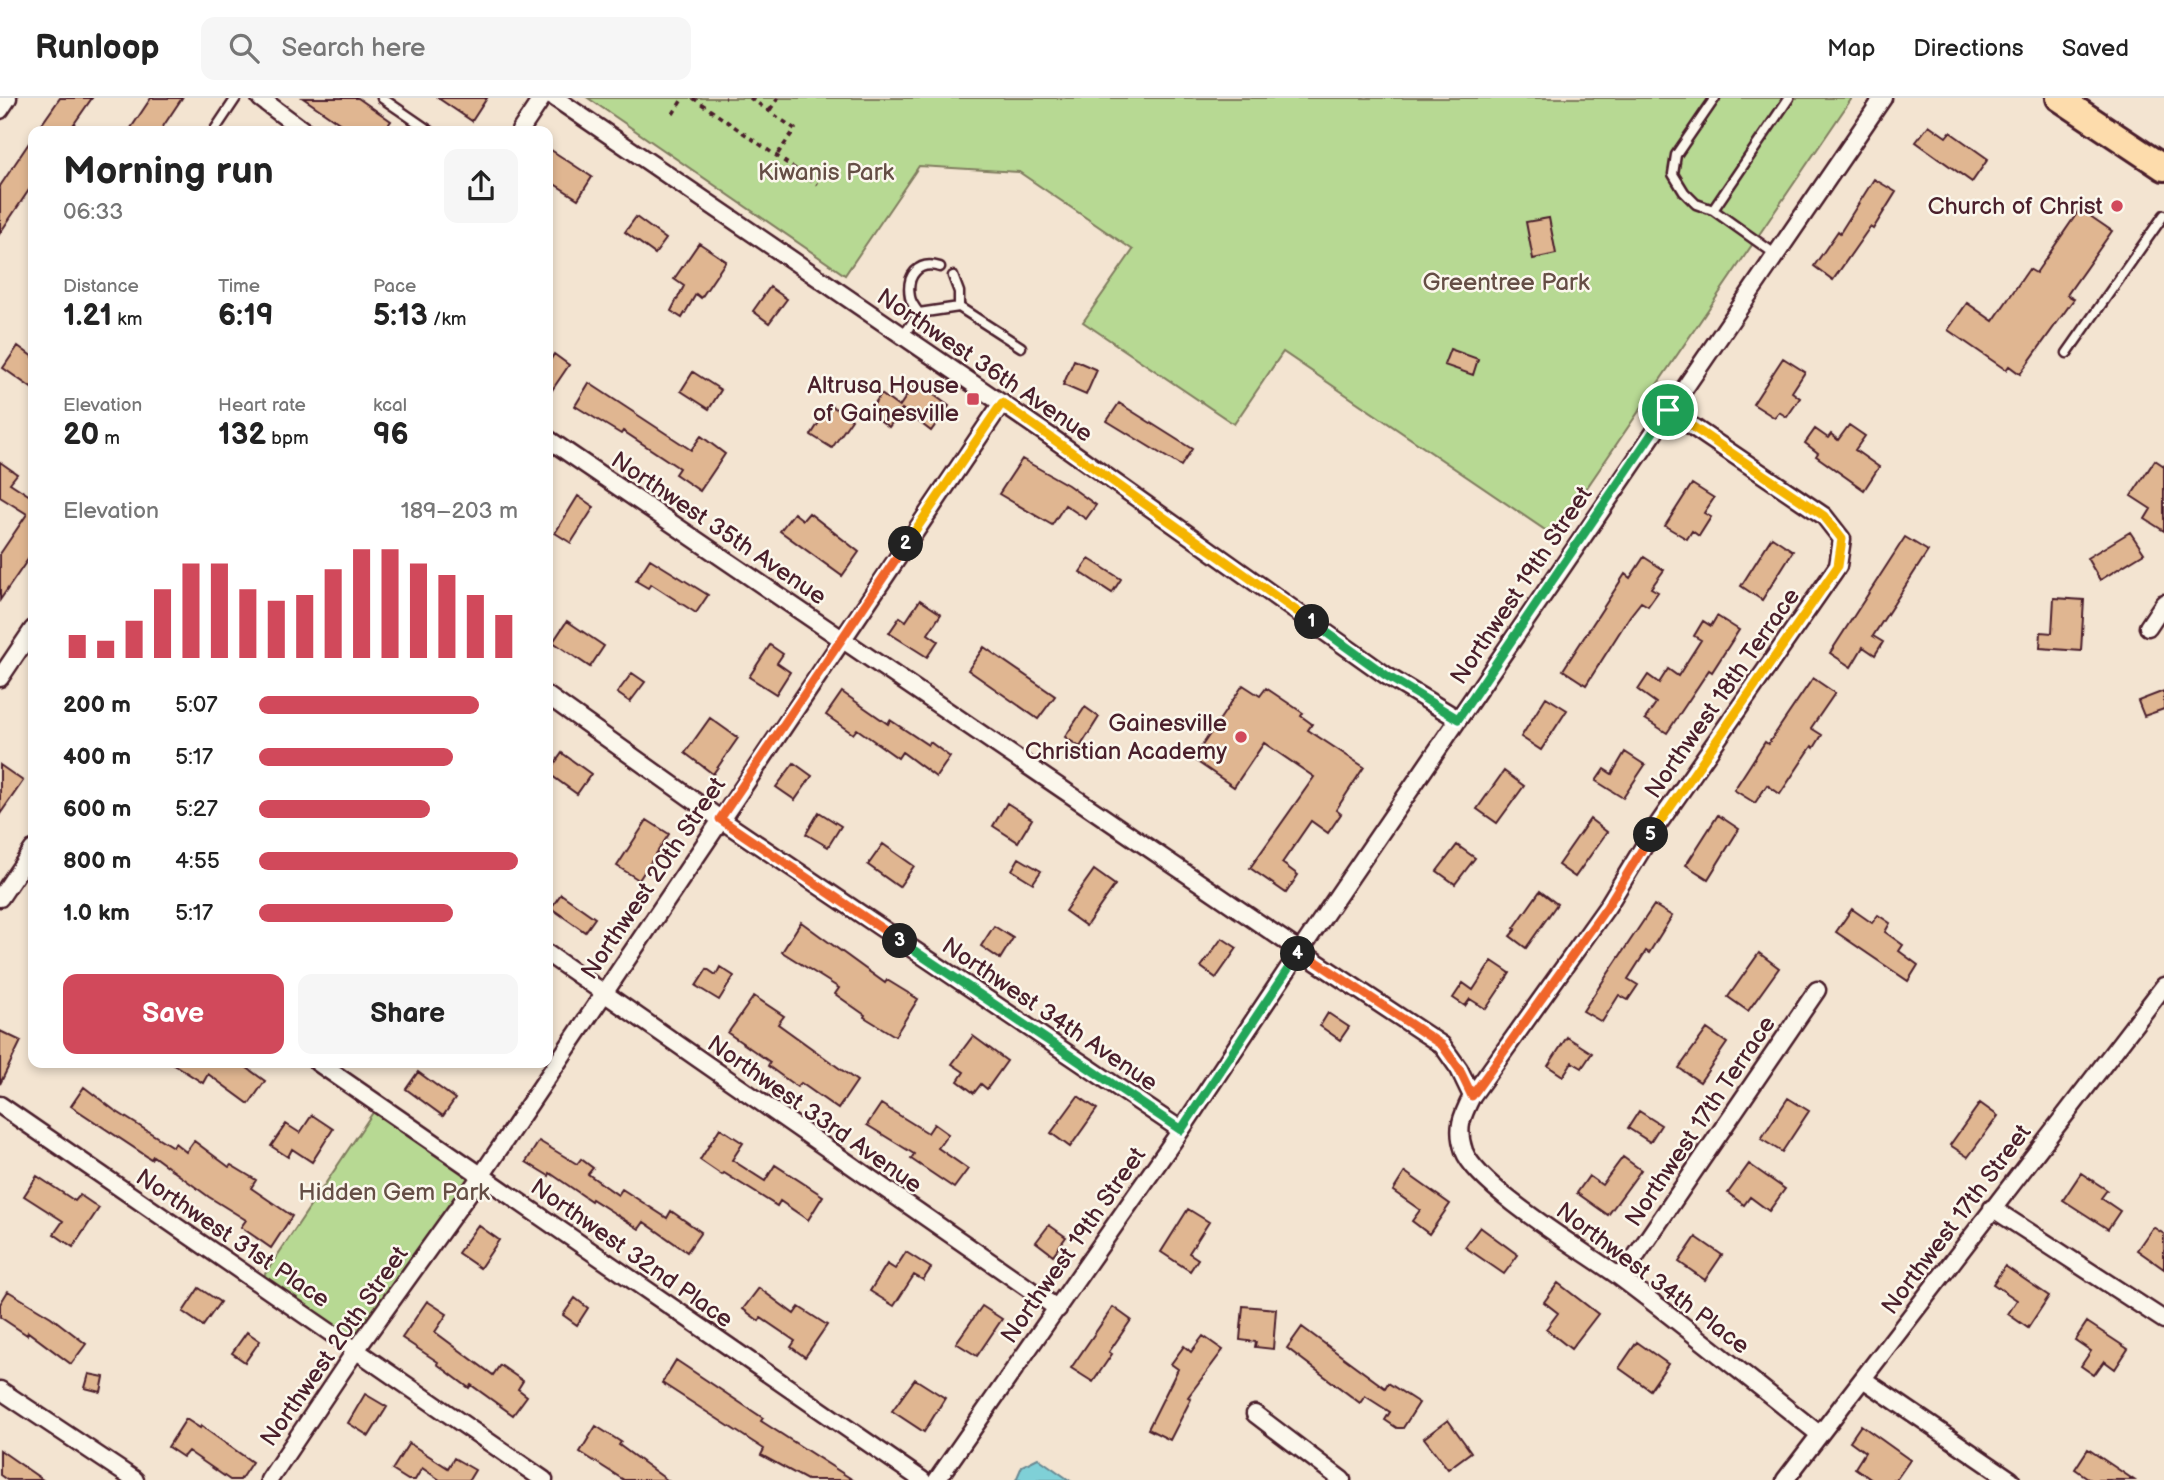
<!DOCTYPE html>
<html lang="en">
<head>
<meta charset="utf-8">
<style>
  :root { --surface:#fff; --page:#f6f6f6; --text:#222; --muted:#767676; --line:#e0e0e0; --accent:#d1495b }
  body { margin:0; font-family:"Balsamiq Sans",sans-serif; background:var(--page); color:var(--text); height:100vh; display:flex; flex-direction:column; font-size:26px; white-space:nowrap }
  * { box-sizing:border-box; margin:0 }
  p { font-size:23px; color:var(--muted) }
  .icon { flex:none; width:38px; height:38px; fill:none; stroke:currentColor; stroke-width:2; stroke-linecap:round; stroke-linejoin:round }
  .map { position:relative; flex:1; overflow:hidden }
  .sheet { position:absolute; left:28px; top:28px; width:525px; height:942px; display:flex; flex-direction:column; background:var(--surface); border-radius:14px; box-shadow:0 4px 10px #0003 }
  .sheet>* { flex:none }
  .pin { position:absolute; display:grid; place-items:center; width:60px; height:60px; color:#fff; margin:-30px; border:4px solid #fff; border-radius:50%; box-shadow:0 2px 7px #0007 }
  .km { position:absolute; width:35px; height:35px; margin:-18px; border-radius:50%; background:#222; color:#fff; font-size:19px; line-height:35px; text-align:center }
  .round { display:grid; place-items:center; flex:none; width:74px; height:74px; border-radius:14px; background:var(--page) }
  .overview { display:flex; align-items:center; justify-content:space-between; height:119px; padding:0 35px }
  h1 { font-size:38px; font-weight:800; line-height:52px }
  .metrics { display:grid; grid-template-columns:repeat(3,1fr); gap:10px; height:119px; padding:7px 35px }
  .metrics div { display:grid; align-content:center }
  .metrics b { font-size:30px; font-weight:800 }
  .metrics small { font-size:19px; font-weight:400 }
  .metrics p { font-size:19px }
  .chart { height:196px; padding:14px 35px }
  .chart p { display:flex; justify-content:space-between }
  .chart svg { width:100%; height:126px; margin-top:7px; stroke:var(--accent); stroke-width:6 }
  .primary-button { display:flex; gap:14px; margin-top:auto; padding:14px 35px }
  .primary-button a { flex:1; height:80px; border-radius:14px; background:var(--accent); color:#fff; font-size:28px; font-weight:800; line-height:80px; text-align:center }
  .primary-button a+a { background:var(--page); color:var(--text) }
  ul { padding:0 35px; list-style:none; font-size:23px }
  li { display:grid; grid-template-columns:112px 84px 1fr; align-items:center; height:52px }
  li i { height:18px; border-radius:9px; background:var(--accent) }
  header { display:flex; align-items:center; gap:42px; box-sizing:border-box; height:98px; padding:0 35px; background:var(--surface); border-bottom:2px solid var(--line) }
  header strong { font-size:33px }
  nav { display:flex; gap:38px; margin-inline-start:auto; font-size:24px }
  .search { width:490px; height:63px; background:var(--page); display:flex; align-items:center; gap:18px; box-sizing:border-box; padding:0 24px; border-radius:14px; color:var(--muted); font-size:26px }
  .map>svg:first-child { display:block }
</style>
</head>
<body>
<header>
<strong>Runloop</strong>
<div class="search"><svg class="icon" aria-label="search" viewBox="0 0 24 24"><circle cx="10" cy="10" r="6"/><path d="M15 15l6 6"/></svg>Search here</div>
<nav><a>Map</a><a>Directions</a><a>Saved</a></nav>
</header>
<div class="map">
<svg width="2164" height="1382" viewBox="0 0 2164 1382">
  <rect width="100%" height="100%" fill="#f3e4d1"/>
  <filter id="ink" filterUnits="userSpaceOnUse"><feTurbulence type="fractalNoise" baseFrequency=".0143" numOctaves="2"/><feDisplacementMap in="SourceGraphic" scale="14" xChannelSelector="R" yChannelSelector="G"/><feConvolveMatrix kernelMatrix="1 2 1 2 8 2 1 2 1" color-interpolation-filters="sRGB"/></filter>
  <g filter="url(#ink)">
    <path fill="#b7d993" stroke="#807c5f" stroke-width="2" d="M588,0H1852L1554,438L1283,254L1234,326L1083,224L1133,152L1019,74L919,68L845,177Z
      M378,1007L481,1078L356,1252L259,1185Z"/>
    <path fill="#7fd0d7" stroke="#6a8992" stroke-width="2" d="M1038,1360L1069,1382H1016L1022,1368Z"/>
    <path fill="#e0b691" stroke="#4a1f2b" stroke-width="2" d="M60,0H92L69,33H37Z
      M151,0H182L160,33H129Z
      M303,0H358L391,23L384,33H351Z
      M438,0H487L472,23Z
      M1929,27L1946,39L1950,34L1988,61L1972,84L1916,44Z
      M33,39V86L0,135V88Z
      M548,50L592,79L578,101L548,82Z
      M1874,81L1896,94L1873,131L1870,129L1833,182L1814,168L1838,133L1840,135Z
      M2080,111L2112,133L2067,197L2074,201L2020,276L2009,268L2006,272L1948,232L1967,205L1993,223L2029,171L2036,175Z
      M636,119L666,141L655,156L625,134Z
      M1549,120L1556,156L1533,161L1526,124Z
      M699,145L726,163L701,200L696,196L682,220L671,213L684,188L674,181Z
      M770,189L787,201L769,225L753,213Z
      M18,248L33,259V291L3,270Z
      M1450,251L1478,261L1473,277L1444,267Z
      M554,256L569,267L548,298V266Z
      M1783,260L1805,274L1792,294L1800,300L1787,319L1779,314L1775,320L1753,306Z
      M1074,262L1097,272L1086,297L1063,287Z
      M693,274L721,292L709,311L681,293Z
      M916,284L949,308L931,333L902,311L889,329L869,314L881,296L899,309Z
      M589,285L691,352L701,338L725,356L700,393L675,376L679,370L623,333L621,336L575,308Z
      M1119,305L1192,351L1181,368L1107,323Z
      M830,307L852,321L832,350L811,337Z
      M1849,327L1865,338L1855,352L1879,369L1864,392L1816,358L1818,355L1805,345L1815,331L1828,340L1831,336L1838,342Z
      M1022,361L1068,387L1096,407L1086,421L1065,407L1052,427L999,396Z
      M2155,362L2164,368V433L2145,421L2151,411L2131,398Z
      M0,364L17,376L10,385L33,400V454L0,502V456L27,416L0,399Z
      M1692,386L1714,400L1704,415L1711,419L1699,438L1692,433L1687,441L1665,428Z
      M578,398L594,409L571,445L555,435Z
      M794,415L803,422L809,415L859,454L842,478L780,433Z
      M2130,434L2144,455L2100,482L2087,460Z
      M1772,439L1793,453L1762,502L1741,488Z
      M1905,439L1928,453L1873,538L1883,544L1875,557L1863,549L1851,569L1830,555Z
      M1644,459L1664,472L1651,490L1658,494L1648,508L1641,504L1630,518L1586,587L1563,572L1625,476L1630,480Z
      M650,461L708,497L696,515L651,486L648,490L636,483Z
      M1089,461L1121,481L1112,495L1080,474Z
      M2054,500L2084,502L2081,553L2040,550L2041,534L2052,535Z
      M920,502L941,516L928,536L938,543L927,559L889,535L900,519L906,523Z
      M1717,518L1739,532L1712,574L1709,572L1667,635L1645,621L1656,605L1638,592L1648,577L1659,585L1668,571L1678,578L1701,542L1694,538L1703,523L1711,528Z
      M567,523L604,548L590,569L553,544Z
      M770,547L783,556L777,565L790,574L776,596L749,579Z
      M984,549L1055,598L1038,621L968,572Z
      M632,575L645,584L630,604L617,595Z
      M1813,580L1835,595L1811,630L1822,637L1814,650L1812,648L1780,696L1767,687L1755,705L1734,692L1765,644L1768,646Z
      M1243,587L1260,598L1266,590L1303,615L1301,618L1312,626L1308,632L1364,669L1336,712L1341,716L1328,735L1311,723L1282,765L1298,777L1286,795L1250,770L1314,679L1264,645L1234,689L1193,661Z
      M2164,593V611L2144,618L2138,603Z
      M842,594L888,626L890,622L928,647L930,644L950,659L936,679L902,654L898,660L857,631L853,636L826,617Z
      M1546,599L1567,612L1541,652L1521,639Z
      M1085,609L1099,619L1080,649L1065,639Z
      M710,620L738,640L713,676L685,655Z
      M1625,654L1645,667L1623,700L1596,683L1604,671L1612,676Z
      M562,655L591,676L577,696L548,675Z
      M794,665L812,678L795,702L776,689Z
      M0,667L23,683L0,716Z
      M1504,673L1524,688L1497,725L1477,711Z
      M1007,705L1032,721L1018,744L993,728Z
      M819,714L841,728L828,749L806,736Z
      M1718,717L1739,731L1708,781L1686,767Z
      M1590,721L1607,734L1575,779L1558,767Z
      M647,722L669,736L639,782L617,768Z
      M883,746L914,768L899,789L868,767Z
      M1457,747L1475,760L1455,786L1437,773Z
      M1019,760L1041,773L1033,785L1012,772Z
      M1094,772L1115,787L1086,828L1065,813Z
      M1540,793L1557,806L1526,850L1510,838L1516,831L1514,830Z
      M561,796L595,820L585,834L551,810Z
      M1654,807L1672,818L1649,855L1646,853L1628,881L1638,887L1628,902L1619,897L1602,924L1583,913Z
      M1852,811L1872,825L1878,817L1890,825L1885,834L1903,847L1899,853L1918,867L1908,883L1836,834Z
      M801,824L885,885L887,882L918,901L895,938L864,919L865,917L835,896L839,890L782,854Z
      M994,828L1013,840L1000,861L981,848Z
      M1222,840L1237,850L1216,880L1201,869Z
      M1759,855L1779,870L1748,913L1728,899Z
      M1492,863L1510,875L1486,911L1470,901L1465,908L1453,900L1463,885L1473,892Z
      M720,869L734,878L719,902L696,888L707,871L716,877Z
      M754,898L784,918L778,926L857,983L838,1011L801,985L797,989L768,968L770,964L728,935Z
      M1328,915L1349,929L1340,942L1320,928Z
      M1707,931L1727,945L1700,984L1679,970Z
      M0,933L21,943L0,986Z
      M973,938L1007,963L987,991L981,986L974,995L958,983L964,974L952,966Z
      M1567,939L1592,955L1582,970L1572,964L1563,978L1548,968Z
      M170,964H239L265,983L249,1006L208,976L203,985Z
      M418,974L455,1001L443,1018L406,991Z
      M84,989L114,1012L173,1049L175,1045L186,1054L194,1043L229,1069L231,1067L256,1082L251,1090L292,1118L271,1150L241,1129L246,1122L209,1099L153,1058L151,1061L71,1008Z
      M1078,998L1097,1011L1070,1049L1051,1035Z
      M1788,1000L1809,1013L1782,1054L1761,1041Z
      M1980,1005L1998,1018L1968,1059L1950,1047Z
      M881,1006L928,1035L934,1026L948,1036L938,1050L968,1071L954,1090L911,1061L914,1056L867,1027Z
      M1639,1013L1661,1027L1650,1044L1628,1030Z
      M312,1017L333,1031L312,1064L292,1051L288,1059L271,1048L286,1026L300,1035Z
      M720,1030L743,1045L732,1062L765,1083L775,1067L823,1098L808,1122L780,1103L777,1108L724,1075L722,1077L700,1062Z
      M539,1043L577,1066L581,1061L593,1070L588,1076L618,1097L622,1091L667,1120L671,1113L701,1134L687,1154L644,1124L639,1131L592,1101L591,1103L550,1075L549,1078L526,1064Z
      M1623,1059L1641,1072L1608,1117L1577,1095L1589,1078L1602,1087Z
      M1749,1066L1785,1091L1769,1113L1750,1099L1744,1107L1728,1095Z
      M1405,1074L1450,1106L1429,1136L1412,1123L1420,1112L1393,1093Z
      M2081,1075L2107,1092L2101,1100L2120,1113L2108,1131L2063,1102Z
      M37,1078L75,1103L80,1097L99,1110L73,1149L54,1136L63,1123L24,1098Z
      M1188,1111L1209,1124L1189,1155L1198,1161L1190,1173L1161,1154Z
      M478,1127L499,1142L480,1170L458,1155Z
      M1049,1127L1066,1139L1053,1157L1036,1144Z
      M1480,1129L1518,1157L1504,1176L1465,1149Z
      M2153,1129L2164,1136V1171L2137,1152Z
      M1696,1139L1722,1157L1705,1182L1679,1164Z
      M906,1154L931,1170L923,1182L914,1177L894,1208L870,1193L887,1166L895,1171Z
      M2005,1168L2049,1198L2028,1230L2008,1216L2017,1202L1993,1186Z
      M1558,1185L1598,1216L1571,1251L1546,1231L1558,1215L1544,1204Z
      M199,1190L220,1204L203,1228L183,1214Z
      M759,1190L794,1216L799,1209L827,1227L805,1259L791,1249L795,1243L761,1220L759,1223L743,1211Z
      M8,1193L51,1219L86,1246L71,1266L28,1234L27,1237L0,1219V1206Z
      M575,1200L588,1210L577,1227L563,1217Z
      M427,1203L447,1216L435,1234L493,1277L500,1267L523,1283L518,1291L527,1298L513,1317L471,1287L469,1290L437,1266L438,1264L402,1240Z
      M982,1208L1002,1221L977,1258L956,1245Z
      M1243,1208L1276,1211L1273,1251L1255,1249L1256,1244L1240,1242Z
      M1113,1209L1131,1222L1109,1254L1112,1256L1093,1284L1071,1270Z
      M2087,1224L2128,1251L2115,1271L2104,1263L2094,1277L2081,1268L2091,1253L2075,1242Z
      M1302,1229L1385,1290L1388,1285L1419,1305L1403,1330H1397L1385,1322L1390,1314L1365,1298L1360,1305L1287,1250Z
      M247,1234L260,1243L245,1264L232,1255Z
      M1203,1238L1223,1252L1188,1299L1191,1301L1170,1342L1148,1331L1178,1271L1171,1266L1184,1248L1191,1254Z
      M1637,1244L1668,1266L1650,1292L1619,1270Z
      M676,1262L763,1320L761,1323L853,1382H807L761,1357L764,1351L662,1285Z
      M89,1276L104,1279L101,1294L85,1290Z
      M915,1281L945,1300L924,1334L892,1313Z
      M365,1296L387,1309L369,1338L348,1325Z
      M186,1321L200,1330L201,1328L252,1364L240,1382H230L188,1353L183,1359L168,1349Z
      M1448,1322L1471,1354L1448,1371L1424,1340Z
      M1861,1327L1910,1362L1896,1382H1872L1855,1370L1865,1354L1850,1343Z
      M596,1328L621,1344L619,1347L667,1382H624L580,1354Z
      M409,1345L448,1370L454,1360L475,1372L469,1382H440L422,1370L415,1382H408L392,1372Z
      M2088,1351L2134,1382H2091L2075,1371Z
      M0,1352L43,1382H7L0,1377Z"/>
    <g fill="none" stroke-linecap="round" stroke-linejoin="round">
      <defs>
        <path id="lane" d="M382,0L430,33
          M1715,0L1676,57L1673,76L1684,94L1696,106L1713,112L1775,156
          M214,33L236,0
          M1713,112L1789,0
          M953,178L959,194V209
          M919,215C915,210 911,205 910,199C906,178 918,162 940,169
          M903,238L919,215L959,209L1021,249
          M2067,255L2164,117"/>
        <path id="street" d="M260,0L304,33
          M555,0L1051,339L1387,578L1458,621
          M0,12L8,0
          M520,33L542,0
          M1668,312L1824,418L1842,441L1838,468L1652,735L1607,809L1472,998C1462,1018 1456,1030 1464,1053C1478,1090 1587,1155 1621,1180C1688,1230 1753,1284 1819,1336
          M548,341L1300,853L1442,947L1459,971L1472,998
          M2148,529L2164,505
          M0,580L33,531
          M548,598L720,721L1181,1032
          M0,800L33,751
          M548,856L1058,1211
          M317,964L922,1382
          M0,1007L544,1382
          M1992,1110L2164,1222
          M1621,1180L1817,892
          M1863,1281L2011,1382
          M0,1292L135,1382
          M1255,1316L1342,1382
          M269,1382L356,1252L481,1078L1002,305
          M937,1382L1181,1032L1300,853L1883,0
          M1785,1382L2164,888"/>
        <path id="primary" d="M2059,0L2164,70"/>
      </defs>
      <use href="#lane" stroke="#4a1f2b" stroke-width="13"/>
      <use href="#street" stroke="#4a1f2b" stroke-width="21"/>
      <use href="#primary" stroke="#4a1f2b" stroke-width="30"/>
      <path stroke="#4a1f2b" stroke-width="3.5" stroke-dasharray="5 5" stroke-linecap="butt" d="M693,0L817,86
        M725,0H726
        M750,0L795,31L777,57
        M770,12L778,0
        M673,16L683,0"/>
      <use href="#lane" stroke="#fbf7ec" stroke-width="8"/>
      <use href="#street" stroke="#fbf7ec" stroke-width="16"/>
      <use href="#primary" stroke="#fddcac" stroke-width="24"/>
    </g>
  </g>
  <g fill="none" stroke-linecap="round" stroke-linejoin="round" filter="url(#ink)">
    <defs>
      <path id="split-1" d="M1312,524L1387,578L1458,621L1668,312"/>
      <path id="split-2" d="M906,446L1002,305L1312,524"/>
      <path id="split-3" d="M900,843L720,721L906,446"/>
      <path id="split-4" d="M900,843L1181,1032L1298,856"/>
      <path id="split-5" d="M1298,856L1300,853L1314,862L1442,947L1459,971L1472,998L1607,809L1651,737"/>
      <path id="split-6" d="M1651,737L1838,468L1842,441L1824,418L1668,312"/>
    </defs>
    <use href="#split-1" stroke="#fff" stroke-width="14"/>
    <use href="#split-2" stroke="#fff" stroke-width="14"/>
    <use href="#split-3" stroke="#fff" stroke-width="14"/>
    <use href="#split-4" stroke="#fff" stroke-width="14"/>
    <use href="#split-5" stroke="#fff" stroke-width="14"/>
    <use href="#split-6" stroke="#fff" stroke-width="14"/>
    <use href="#split-1" stroke="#22a559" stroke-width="9"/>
    <use href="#split-2" stroke="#f5b400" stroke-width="9"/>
    <use href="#split-3" stroke="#f0652b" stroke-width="9"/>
    <use href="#split-4" stroke="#22a559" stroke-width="9"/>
    <use href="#split-5" stroke="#f0652b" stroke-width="9"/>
    <use href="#split-6" stroke="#f5b400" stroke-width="9"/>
  </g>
  <g fill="#d1495b" stroke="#fbf7ec" stroke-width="2.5">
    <circle cx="2117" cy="108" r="7"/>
    <rect x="966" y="294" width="14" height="14" rx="3.5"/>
    <circle cx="1241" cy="639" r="7"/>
  </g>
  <g text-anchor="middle" stroke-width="5" stroke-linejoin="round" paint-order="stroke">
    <g font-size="24" fill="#654e45" stroke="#fbf7ec">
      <text x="826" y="82">Kiwanis Park</text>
      <text x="1506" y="192">Greentree Park</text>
      <text x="394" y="1102">Hidden Gem Park</text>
    </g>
    <g font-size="24" fill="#4a1f2b" stroke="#fbf7ec" text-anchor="end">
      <text x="2103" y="116">Church of Christ</text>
      <text x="959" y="295">Altrusa House<tspan x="959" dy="28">of Gainesville</tspan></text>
      <text x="1227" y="633">Gainesville<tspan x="1227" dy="28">Christian Academy</tspan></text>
    </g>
    <g font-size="24" fill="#4a1f2b" stroke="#fbf7ec">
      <text transform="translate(985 267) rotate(34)" y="8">Northwest 36th Avenue</text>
      <text transform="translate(719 430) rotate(34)" y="8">Northwest 35th Avenue</text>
      <text transform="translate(1521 487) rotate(-56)" y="8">Northwest 19th Street</text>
      <text transform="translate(1722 595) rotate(-55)" y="8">Northwest 18th Terrace</text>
      <text transform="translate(653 780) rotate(-56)" y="8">Northwest 20th Street</text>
      <text transform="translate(1050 916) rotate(34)" y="8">Northwest 34th Avenue</text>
      <text transform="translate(815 1016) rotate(35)" y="8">Northwest 33rd Avenue</text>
      <text transform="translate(1700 1023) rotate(-56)" y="8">Northwest 17th Terrace</text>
      <text transform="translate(1956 1121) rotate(-53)" y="8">Northwest 17th Street</text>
      <text transform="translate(233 1140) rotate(34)" y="8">Northwest 31st Place</text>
      <text transform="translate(1073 1147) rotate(-55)" y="8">Northwest 19th Street</text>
      <text transform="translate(632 1155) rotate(35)" y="8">Northwest 32nd Place</text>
      <text transform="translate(1653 1180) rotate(37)" y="8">Northwest 34th Place</text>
      <text transform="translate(334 1248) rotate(-55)" y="8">Northwest 20th Street</text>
    </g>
  </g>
</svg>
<div class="pin" style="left:1668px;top:312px;background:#1e9e55"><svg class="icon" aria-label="arrive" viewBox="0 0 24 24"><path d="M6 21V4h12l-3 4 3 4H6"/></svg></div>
<b class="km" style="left:1312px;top:524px">1</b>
<b class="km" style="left:906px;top:446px">2</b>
<b class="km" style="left:900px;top:843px">3</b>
<b class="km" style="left:1298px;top:856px">4</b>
<b class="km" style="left:1651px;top:737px">5</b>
<section class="sheet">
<div class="overview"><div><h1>Morning run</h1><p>06:33</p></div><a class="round"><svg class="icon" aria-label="share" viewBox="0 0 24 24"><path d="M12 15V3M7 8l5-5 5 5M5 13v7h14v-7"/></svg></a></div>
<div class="metrics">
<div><p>Distance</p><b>1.21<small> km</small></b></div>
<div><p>Time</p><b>6:19</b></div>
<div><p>Pace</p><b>5:13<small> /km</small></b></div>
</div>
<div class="metrics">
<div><p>Elevation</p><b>20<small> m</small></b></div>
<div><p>Heart rate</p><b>132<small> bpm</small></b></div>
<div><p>kcal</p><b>96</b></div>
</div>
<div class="chart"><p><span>Elevation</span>189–203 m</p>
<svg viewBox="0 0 160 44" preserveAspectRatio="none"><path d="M5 44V36M15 44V38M25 44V31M35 44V20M45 44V11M55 44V11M65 44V20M75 44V24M85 44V22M95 44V13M105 44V6M115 44V6M125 44V11M135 44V15M145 44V22M155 44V29"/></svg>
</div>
<ul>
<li><b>200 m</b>5:07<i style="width:85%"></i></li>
<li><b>400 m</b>5:17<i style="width:75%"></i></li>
<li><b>600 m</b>5:27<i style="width:66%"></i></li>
<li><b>800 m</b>4:55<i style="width:100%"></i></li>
<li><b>1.0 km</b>5:17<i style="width:75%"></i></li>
</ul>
<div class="primary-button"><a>Save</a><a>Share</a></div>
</section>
</div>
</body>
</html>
